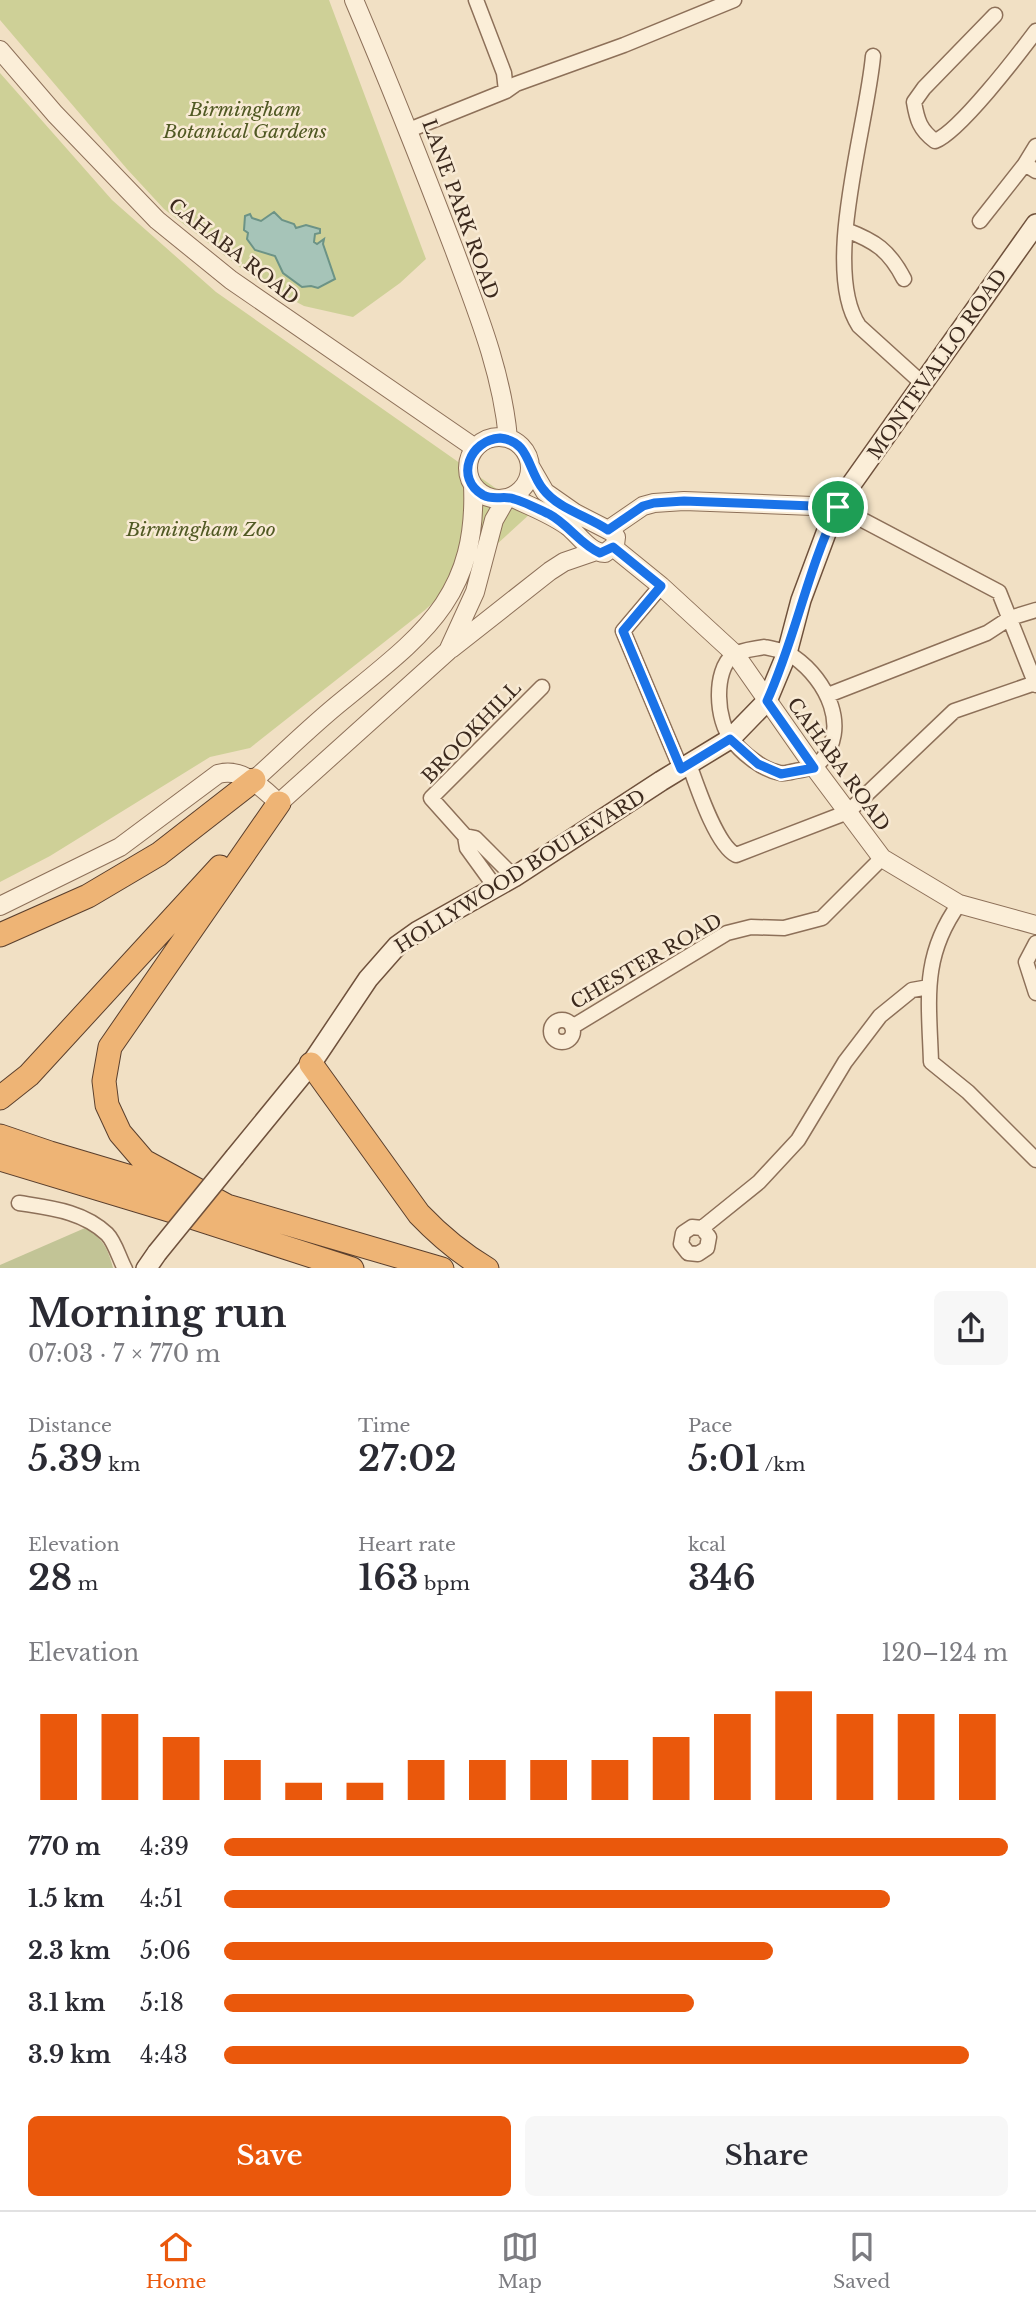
<!DOCTYPE html>
<html lang="en">
<head>
<meta charset="utf-8">
<style>
  :root { --surface:#fff; --page:#f7f7f7; --text:#2b2b33; --muted:#7c7c81; --line:#e1e1e2; --accent:#ea580c }
  body { margin:0; font-family:"Libre Baskerville",serif; background:var(--page); color:var(--text); height:100vh; display:flex; flex-direction:column; font-size:26px; white-space:nowrap }
  * { box-sizing:border-box; margin:0 }
  p { font-size:23px; color:var(--muted) }
  .icon { flex:none; width:38px; height:38px; fill:none; stroke:currentColor; stroke-width:2; stroke-linecap:round; stroke-linejoin:round }
  .map { position:relative; height:1268px; overflow:hidden }
  .drawer { display:flex; flex-direction:column; background:var(--surface); flex:1 }
  .drawer>* { flex:none }
  .pin { position:absolute; display:grid; place-items:center; width:60px; height:60px; color:#fff; margin:-30px; border:4px solid #fff; border-radius:50%; box-shadow:0 2px 7px #0007 }
  .round { display:grid; place-items:center; flex:none; width:74px; height:74px; border-radius:10px; background:var(--page) }
  .headline { display:flex; align-items:center; justify-content:space-between; height:119px; padding:0 28px }
  h1 { font-size:38px; font-weight:600; line-height:52px }
  .metrics { display:grid; grid-template-columns:repeat(3,1fr); gap:10px; height:119px; padding:7px 28px }
  .metrics div { display:grid; align-content:center }
  .metrics b { font-size:35px; font-weight:600 }
  .metrics small { font-size:19px; font-weight:400 }
  .metrics p { font-size:19px }
  .chart { height:196px; padding:14px 28px }
  .chart p { display:flex; justify-content:space-between }
  .chart svg { width:100%; height:126px; margin-top:7px; stroke:var(--accent); stroke-width:6 }
  .cta { display:flex; gap:14px; margin-top:auto; padding:14px 28px }
  .cta a { flex:1; height:80px; border-radius:10px; background:var(--accent); color:#fff; font-size:28px; font-weight:600; line-height:80px; text-align:center }
  .cta a+a { background:var(--page); color:var(--text) }
  ul { padding:0 28px; list-style:none; font-size:23px }
  li { display:grid; grid-template-columns:112px 84px 1fr; align-items:center; height:52px }
  li i { height:18px; border-radius:9px; background:var(--accent) }
  .menu { display:flex; justify-content:space-around; align-items:center; height:98px; border-top:2px solid var(--line); background:var(--surface); font-size:19px; color:var(--muted) }
  .menu a { display:grid; justify-items:center; gap:4px }
  .menu .selected { color:var(--accent) }
  .map>svg:first-child { display:block }
</style>
</head>
<body>
<div class="map">
<svg width="1036" height="1269" viewBox="0 0 1036 1269">
  <rect width="100%" height="100%" fill="#f1e0c4"/>
  <path fill="#ced097" d="M0,0H329L426,259L400,283L353,317L304,306L259,282L164,209L127,169L0,20Z
    M0,73L112,200L216,292L531,513L425,610L250,748L210,757L50,856L0,882Z"/>
  <path fill="#c2c496" d="M85,1228C103,1238 108,1249 113,1268L0,1269V1265Z"/>
  <path fill="#a6c4b8" stroke="#6c9386" stroke-width="2" d="M274,212L282,220L294,224L296,228L306,225L320,229V233L315,234L314,242L317,244L324,239L323,244L335,279L318,288L311,286L302,287L283,273L275,256L255,250L247,239L248,233L244,230L245,216L250,214L252,218L261,221Z"/>
  <g fill="none" stroke-linecap="round" stroke-linejoin="round">
    <defs>
      <path id="minor" d="M476,0L504,73L506,91
        M995,15L924,88L914,102C917,120 920,130 935,141C959,132 1018,55 1036,31
        M873,56C867,126 821,269 859,326L923,384
        M409,130L506,91L516,84L624,45L734,0
        M1025,164L1036,146
        M980,221L1025,164L1036,171
        M846,230C875,241 889,250 904,279
        M838,507L999,592L1036,685
        M661,586L623,631L681,769
        M764,647C774,649 786,651 794,657C827,680 851,729 820,762C813,769 805,769 795,771C791,772 784,774 780,773C763,770 742,753 732,740C716,721 713,671 733,655C741,650 755,649 764,647Z
        M828,695L987,633L1010,618L1036,610
        M689,764C697,786 716,845 736,855L848,812L954,711L1035,683
        M465,836L467,848L496,888
        M514,877L475,838L465,836L431,798L542,687
        M959,904C921,957 929,1000 931,1062L968,1092L1036,1160
        M1036,943L1026,962L1036,993
        M551 1031a11 11 0 1 1 22 0a11 11 0 1 1-22 0Z
        M572,1027L727,933L751,927L784,928L822,918L882,858
        M19,1203C50,1208 83,1211 107,1234C115,1242 119,1258 125,1269
        M702,1228L709,1237L707,1248L698,1254L688,1253L681,1244L683,1233L692,1227L702,1228L759,1182L798,1140L845,1062L880,1016L912,990L929,987"/>
      <path id="tertiary" d="M354,0C389,82 422,165 454,249C477,311 502,372 508,438
        M0,50L55,114L157,220L231,280L475,448
        M468 468a31 31 0 1 1 62 0a31 31 0 1 1-62 0Z
        M511,497C531,507 552,514 570,528C580,537 591,553 605,553L615,545L616,537L612,532L575,513L545,492L530,466
        M608,530L643,506L654,503L684,501L838,507
        M613,547L661,586L735,654L814,767L882,858L959,904L1036,925
        M451,649L550,571L564,562L596,551
        M254,780C283,754 311,726 342,701C421,636 478,598 473,485
        M0,906L120,847L218,774C243,767 262,788 279,803L448,651L475,592L494,520L506,499"/>
      <path id="secondary" d="M235,1157L311,1064L368,979L397,946L418,931L514,877L661,781L730,739L767,701L787,653L801,600L826,533L843,496L1036,224
        M146,1269L157,1253"/>
      <path id="trunk" d="M0,935L88,896L159,854L254,780
        M311,1064L419,1214C440,1236 460,1253 487,1269
        M0,1098L29,1075L220,867
        M0,1136L50,1153L181,1192
        M0,1159L179,1213L352,1269
        M213,1202L442,1269
        M227,1206L144,1161L120,1133L107,1105L104,1081L110,1047L279,803"/>
    </defs>
    <use href="#minor" stroke="#8d7059" stroke-width="17"/>
    <use href="#tertiary" stroke="#8d7059" stroke-width="20"/>
    <use href="#secondary" stroke="#6f513c" stroke-width="22"/>
    <use href="#trunk" stroke="#5a3f2d" stroke-width="25"/>
    <use href="#minor" stroke="#fbeed8" stroke-width="14"/>
    <use href="#tertiary" stroke="#fbeed8" stroke-width="18"/>
    <use href="#secondary" stroke="#fbeed8" stroke-width="19"/>
    <use href="#trunk" stroke="#eeb475" stroke-width="23"/>
    <defs>
      <path id="secondary-bridge" d="M157,1253L235,1157"/>
    </defs>
    <use href="#secondary-bridge" stroke="#6f513c" stroke-width="22" stroke-linecap="butt"/>
    <use href="#secondary-bridge" stroke="#fbeed8" stroke-width="19"/>
  </g>
  <g fill="none" stroke-linecap="round" stroke-linejoin="round">
    <defs>
      <path id="route" d="M500,438C530,441 527,469 543,489C558,509 588,516 608,530L643,506L654,503L684,501L838,507C807,570 796,637 767,701L814,768L781,774L758,764L730,739L681,769L623,631L661,586L613,547L600,553C581,545 568,524 549,514C538,509 525,502 514,499C504,495 494,501 483,495C454,478 470,440 500,438Z"/>
    </defs>
    <use href="#route" stroke="#fff" stroke-width="14"/>
    <use href="#route" stroke="#1a73e8" stroke-width="9"/>
  </g>
  <g text-anchor="middle" stroke-width="5" stroke-linejoin="round" paint-order="stroke">
    <g font-size="19" font-style="italic" fill="#505923" stroke="#f8ead4">
      <text x="245" y="116">Birmingham<tspan x="245" dy="22">Botanical Gardens</tspan></text>
      <text x="201" y="536">Birmingham Zoo</text>
    </g>
    <g font-size="19" fill="#3c2a1e" stroke="#f8ead4">
      <text transform="translate(461 209) rotate(70)" y="7">LANE PARK ROAD</text>
      <text transform="translate(234 251) rotate(38)" y="7">CAHABA ROAD</text>
      <text transform="translate(937 364) rotate(-55)" y="7">MONTEVALLO ROAD</text>
      <text transform="translate(471 732) rotate(-46)" y="7">BROOKHILL</text>
      <text transform="translate(839 764) rotate(54)" y="7">CAHABA ROAD</text>
      <text transform="translate(520 871) rotate(-32)" y="7">HOLLYWOOD BOULEVARD</text>
      <text transform="translate(646 961) rotate(-30)" y="7">CHESTER ROAD</text>
    </g>
  </g>
</svg>
<div class="pin" style="left:838px;top:507px;background:#1e9e55"><svg class="icon" aria-label="arrive" viewBox="0 0 24 24"><path d="M6 21V4h12l-3 4 3 4H6"/></svg></div>
</div>
<section class="drawer">
<div class="headline"><div><h1>Morning run</h1><p>07:03 · 7 × 770 m</p></div><a class="round"><svg class="icon" aria-label="share" viewBox="0 0 24 24"><path d="M12 15V3M7 8l5-5 5 5M5 13v7h14v-7"/></svg></a></div>
<div class="metrics">
<div><p>Distance</p><b>5.39<small> km</small></b></div>
<div><p>Time</p><b>27:02</b></div>
<div><p>Pace</p><b>5:01<small> /km</small></b></div>
</div>
<div class="metrics">
<div><p>Elevation</p><b>28<small> m</small></b></div>
<div><p>Heart rate</p><b>163<small> bpm</small></b></div>
<div><p>kcal</p><b>346</b></div>
</div>
<div class="chart"><p><span>Elevation</span>120–124 m</p>
<svg viewBox="0 0 160 44" preserveAspectRatio="none"><path d="M5 44V14M15 44V14M25 44V22M35 44V30M45 44V38M55 44V38M65 44V30M75 44V30M85 44V30M95 44V30M105 44V22M115 44V14M125 44V6M135 44V14M145 44V14M155 44V14"/></svg>
</div>
<ul>
<li><b>770 m</b>4:39<i style="width:100%"></i></li>
<li><b>1.5 km</b>4:51<i style="width:85%"></i></li>
<li><b>2.3 km</b>5:06<i style="width:70%"></i></li>
<li><b>3.1 km</b>5:18<i style="width:60%"></i></li>
<li><b>3.9 km</b>4:43<i style="width:95%"></i></li>
</ul>
<div class="cta"><a>Save</a><a>Share</a></div>
</section>
<nav class="menu">
<a class="selected"><svg class="icon" aria-label="home" viewBox="0 0 24 24"><path d="M3 11l9-7 9 7M6 9v11h12V9"/></svg>Home</a>
<a><svg class="icon" aria-label="map" viewBox="0 0 24 24"><path d="M3 6l6-2 6 2 6-2v14l-6 2-6-2-6 2zM9 4v14M15 6v14"/></svg>Map</a>
<a><svg class="icon" aria-label="saved" viewBox="0 0 24 24"><path d="M7 4h10v16l-5-4-5 4z"/></svg>Saved</a>
</nav>
</body>
</html>
